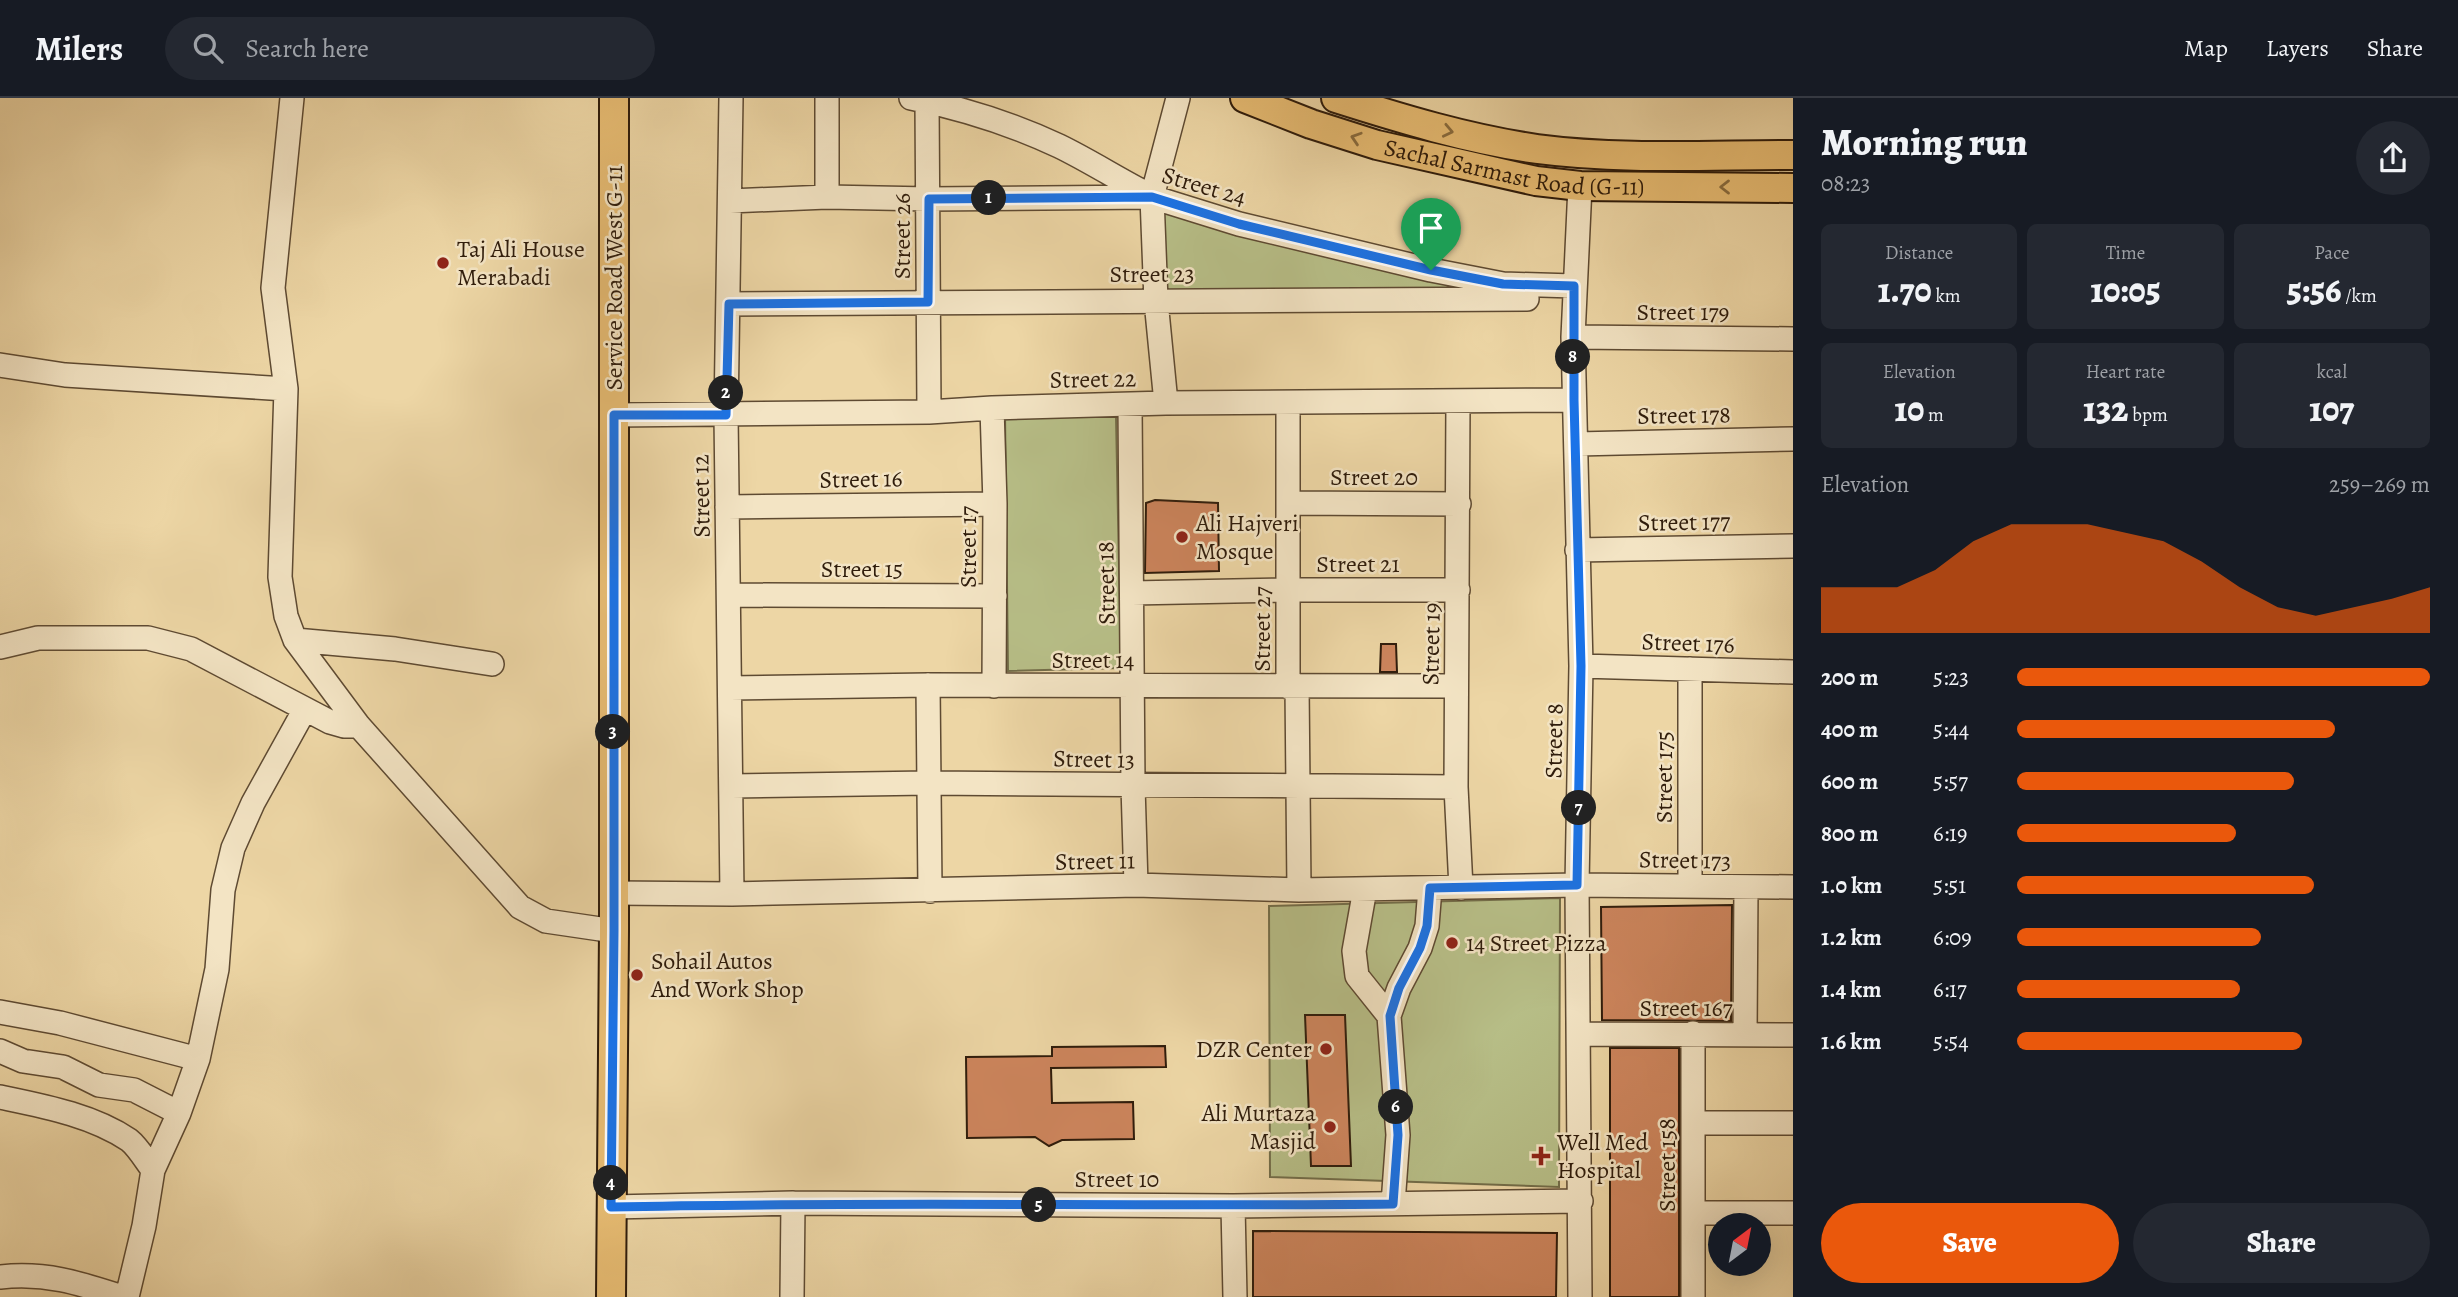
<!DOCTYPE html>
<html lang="en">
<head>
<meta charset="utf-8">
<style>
  :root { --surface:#171b24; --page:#242831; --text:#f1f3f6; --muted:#9ea1a6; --line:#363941; --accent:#ea580c }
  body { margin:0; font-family:Alegreya,serif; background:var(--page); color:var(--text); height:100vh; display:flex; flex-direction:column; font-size:26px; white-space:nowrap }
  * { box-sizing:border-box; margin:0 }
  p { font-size:23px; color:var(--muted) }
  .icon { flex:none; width:38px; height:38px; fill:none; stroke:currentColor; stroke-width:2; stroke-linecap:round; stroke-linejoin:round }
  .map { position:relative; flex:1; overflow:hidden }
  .sheet { display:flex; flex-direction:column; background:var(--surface); width:665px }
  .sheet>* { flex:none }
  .needle { width:46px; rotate:32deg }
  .tools { position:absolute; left:1708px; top:1115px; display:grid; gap:14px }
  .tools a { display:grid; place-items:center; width:63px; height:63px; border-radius:50%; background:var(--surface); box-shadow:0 7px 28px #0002; font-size:35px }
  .pin { position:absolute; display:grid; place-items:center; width:60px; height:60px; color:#fff; margin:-72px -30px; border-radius:50% 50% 50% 0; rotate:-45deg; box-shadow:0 0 7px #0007 }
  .pin .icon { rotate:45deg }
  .km { position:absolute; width:35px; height:35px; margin:-18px; border-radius:50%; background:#222; color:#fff; font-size:19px; line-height:35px; text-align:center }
  .round { display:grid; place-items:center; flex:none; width:74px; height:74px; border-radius:37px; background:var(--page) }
  .headline { display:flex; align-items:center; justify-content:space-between; height:119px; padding:0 28px }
  h1 { font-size:38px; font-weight:800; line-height:52px }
  .stats { display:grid; grid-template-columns:repeat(3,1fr); gap:10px; height:119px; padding:7px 28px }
  .stats div { display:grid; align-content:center; border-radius:10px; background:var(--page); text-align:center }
  .stats b { font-size:35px; font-weight:800 }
  .stats small { font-size:19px; font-weight:400 }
  .stats p { font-size:19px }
  .chart { height:196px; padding:14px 28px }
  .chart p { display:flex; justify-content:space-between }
  .chart svg { width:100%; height:126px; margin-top:7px; fill:var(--accent); opacity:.7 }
  .action { display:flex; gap:14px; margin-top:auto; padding:14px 28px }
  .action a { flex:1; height:80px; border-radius:42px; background:var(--accent); color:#fff; font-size:28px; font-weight:800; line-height:80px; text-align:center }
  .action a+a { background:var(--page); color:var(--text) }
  ul { padding:0 28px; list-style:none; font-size:23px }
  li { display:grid; grid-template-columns:112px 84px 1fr; align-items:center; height:52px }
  li i { height:18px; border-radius:9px; background:var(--accent) }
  header { display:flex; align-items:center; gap:42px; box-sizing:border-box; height:98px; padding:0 35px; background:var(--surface); border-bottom:2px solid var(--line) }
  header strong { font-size:33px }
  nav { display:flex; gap:38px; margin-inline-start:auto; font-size:24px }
  .search { width:490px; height:63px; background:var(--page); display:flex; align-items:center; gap:18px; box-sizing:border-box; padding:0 24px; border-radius:38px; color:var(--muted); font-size:26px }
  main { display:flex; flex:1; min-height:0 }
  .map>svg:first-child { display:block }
</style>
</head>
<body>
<header>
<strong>Milers</strong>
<div class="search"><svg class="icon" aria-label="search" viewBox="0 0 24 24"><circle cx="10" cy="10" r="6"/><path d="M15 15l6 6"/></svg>Search here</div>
<nav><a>Map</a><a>Layers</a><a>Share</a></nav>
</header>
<main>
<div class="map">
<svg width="1793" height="1199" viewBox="0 0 1793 1199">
  <rect width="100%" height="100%" fill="#edd6a5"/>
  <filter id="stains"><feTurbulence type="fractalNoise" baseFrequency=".00286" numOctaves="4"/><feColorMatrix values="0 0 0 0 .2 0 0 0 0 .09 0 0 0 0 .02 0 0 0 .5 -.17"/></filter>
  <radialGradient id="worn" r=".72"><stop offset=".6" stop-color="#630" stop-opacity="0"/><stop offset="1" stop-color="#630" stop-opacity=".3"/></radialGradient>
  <path fill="#b7be87" stroke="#736d49" stroke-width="2" d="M1157,104L1572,190L1159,200Z
    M1005,315L1116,318L1121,570L1008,573Z
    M1560,800L1559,1089L1270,1079L1269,808Z"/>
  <path fill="#cd855d" stroke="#2f1c0b" stroke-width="2" d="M1155,402L1218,405L1219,473L1145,475L1146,405Z
    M1381,546H1396L1397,574H1380Z
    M1732,807L1731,923L1602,922L1601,809Z
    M1305,917H1345L1351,1068H1311Z
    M1165,948L1166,969L1051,970L1052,1005L1133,1004L1134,1041L1062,1042L1049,1048L1035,1039L967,1040L966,959L1052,958V949Z
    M1610,950H1679V1199H1610Z
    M1253,1133L1557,1135L1556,1199H1253Z"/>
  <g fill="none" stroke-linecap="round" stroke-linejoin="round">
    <defs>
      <path id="minor" d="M292,0L273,190L286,291L280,479L286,518L295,542L359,628L520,809L546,823L614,833
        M731,0L726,317L732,796
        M911,0C961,10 1012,26 1059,48C1090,63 1119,82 1149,97
        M927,3L929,314
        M827,99V0
        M730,103L827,99L929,101L1152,99L1239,126L1431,172L1503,186L1574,188
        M729,206L1527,201
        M1573,239L1793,241
        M0,267L65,277L286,291
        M1458,303L1456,689L1461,790
        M1166,305L1156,203L1152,99L1178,0
        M1130,307L1133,688L1136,787
        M992,310L995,406L994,588
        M614,317L929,314L992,310L1166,305L1574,302
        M1577,346L1793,341
        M1288,405L1459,406
        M727,409L995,406
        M1577,452L1793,448
        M1132,495L1289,492H1458
        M729,497L995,498
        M295,542L395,551L492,566
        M0,549L38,540H148L191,551L330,624L344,628H359
        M1581,568L1793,574
        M928,587L930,793
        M1297,588L1299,792
        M1288,589V306
        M730,590L928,587L1456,588
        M732,688L928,685L1456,689
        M1690,788V571
        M1365,791L1354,853L1357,878L1389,918
        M613,795L732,796L1136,787L1299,792L1577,787L1793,789
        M0,914L60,925L198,961
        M1693,935V1199
        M1579,936L1793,937
        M1745,936L1746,789
        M0,953L23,963L63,969L99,987L134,992L179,1015
        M0,999C43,1008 92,1017 129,1042C138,1049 146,1063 153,1072L144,1128L127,1199
        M1693,1025H1793
        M153,1072L179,1015L198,961L217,871L223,792L233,750L253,705L305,611
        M1393,1106L1398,1037L1389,918L1399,890L1420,850L1427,828L1430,790
        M1233,1108L1235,1199
        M611,1109L793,1105L1233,1108L1581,1103
        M1693,1115H1793
        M0,1179C46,1174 79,1185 122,1199
        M792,1199L793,1105
        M1580,1199L1577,787L1581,568L1573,239L1580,88"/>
      <g id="major">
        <path id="s1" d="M1245,0L1311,26L1377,47L1536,83L1580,88L1793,90"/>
        <path d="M1336,0C1402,21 1468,41 1537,51C1621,62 1708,57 1793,57"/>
        <path d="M611,1199L614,833V0"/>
      </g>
    </defs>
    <use href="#minor" stroke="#5e4a32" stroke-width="26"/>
    <use href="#major" stroke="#2f1c0b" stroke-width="32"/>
    <use href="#minor" stroke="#f3e4c4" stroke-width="23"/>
    <use href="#major" stroke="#e6bb72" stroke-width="28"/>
  </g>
  <defs><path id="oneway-chevron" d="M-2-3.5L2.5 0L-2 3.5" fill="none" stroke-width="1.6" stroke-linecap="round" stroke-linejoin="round" transform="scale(1.75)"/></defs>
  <g stroke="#8a6c3e">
    <use href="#oneway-chevron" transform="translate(1448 33) rotate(12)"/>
    <use href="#oneway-chevron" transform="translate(1356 40) rotate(-162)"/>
    <use href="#oneway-chevron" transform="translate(1725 89) rotate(-180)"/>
  </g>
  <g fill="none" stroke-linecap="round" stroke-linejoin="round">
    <defs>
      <path id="route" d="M1152,99L1239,126L1431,172L1503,186L1574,188V302L1581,568L1577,787L1430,790L1427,828L1420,850L1399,890L1390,918L1398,1037L1393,1106C1132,1109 872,1103 611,1109L614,833V317H726L729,206L928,204L929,101Z"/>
    </defs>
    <use href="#route" stroke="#fff" stroke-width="14"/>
    <use href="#route" stroke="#1a73e8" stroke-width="9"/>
  </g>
  <g fill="#8f2418" stroke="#f3e4c4" stroke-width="2.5">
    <circle cx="443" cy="165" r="7"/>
    <circle cx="1182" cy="439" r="7"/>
    <circle cx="1452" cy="845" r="7"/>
    <circle cx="637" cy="877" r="7"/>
    <circle cx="1326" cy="951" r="7"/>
    <circle cx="1330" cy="1029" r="7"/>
    <path d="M1537.5 1047.5h7v7h7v7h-7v7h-7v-7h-7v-7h7z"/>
  </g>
  <g text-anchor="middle" stroke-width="5" stroke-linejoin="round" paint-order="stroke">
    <g font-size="24" fill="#2f1c0b" stroke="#f3e4c4">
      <text dy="8" stroke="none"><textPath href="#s1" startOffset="280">Sachal Sarmast Road (G-11)</textPath></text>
      <text transform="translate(1204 88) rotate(16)" y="8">Street 24</text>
      <text transform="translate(902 138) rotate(-90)" y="8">Street 26</text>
      <text x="1152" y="184">Street 23</text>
      <text transform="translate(614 180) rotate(-90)" y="8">Service Road West G-11</text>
      <text x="1683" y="222">Street 179</text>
      <text transform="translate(1093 281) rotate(-1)" y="8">Street 22</text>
      <text transform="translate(1684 317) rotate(-1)" y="8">Street 178</text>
      <text x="1374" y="387">Street 20</text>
      <text transform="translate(861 381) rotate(-1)" y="8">Street 16</text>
      <text transform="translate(701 398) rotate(-91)" y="8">Street 12</text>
      <text transform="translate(1684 424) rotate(-1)" y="8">Street 177</text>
      <text transform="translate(968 449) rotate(-90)" y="8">Street 17</text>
      <text x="1358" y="474">Street 21</text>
      <text x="862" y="479">Street 15</text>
      <text transform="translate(1106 485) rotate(-91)" y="8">Street 18</text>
      <text transform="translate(1262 531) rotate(-90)" y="8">Street 27</text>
      <text transform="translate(1688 545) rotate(2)" y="8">Street 176</text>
      <text transform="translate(1431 546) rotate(-89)" y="8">Street 19</text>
      <text x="1093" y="570">Street 14</text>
      <text transform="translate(1554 643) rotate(-89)" y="8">Street 8</text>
      <text transform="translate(1094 661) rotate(1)" y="8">Street 13</text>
      <text transform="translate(1664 679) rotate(-90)" y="8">Street 175</text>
      <text transform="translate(1685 762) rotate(1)" y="8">Street 173</text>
      <text transform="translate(1095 763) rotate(-1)" y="8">Street 11</text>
      <text x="1686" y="918">Street 167</text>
      <text transform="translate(1667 1067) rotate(-90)" y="8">Street 158</text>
      <text x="1117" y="1089">Street 10</text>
    </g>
    <g font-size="24" fill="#2f1c0b" stroke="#f3e4c4" text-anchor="start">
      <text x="457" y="159">Taj Ali House<tspan x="457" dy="28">Merabadi</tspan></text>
      <text x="1196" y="433">Ali Hajveri<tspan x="1196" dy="28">Mosque</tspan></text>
      <text x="1466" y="853">14 Street Pizza</text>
      <text x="651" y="871">Sohail Autos<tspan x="651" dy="28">And Work Shop</tspan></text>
      <text x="1312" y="959" text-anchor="end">DZR Center</text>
      <text x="1316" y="1023" text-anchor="end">Ali Murtaza<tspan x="1316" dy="28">Masjid</tspan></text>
      <text x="1557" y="1052">Well Med<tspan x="1557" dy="28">Hospital</tspan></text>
    </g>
  </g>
  <rect width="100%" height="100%" filter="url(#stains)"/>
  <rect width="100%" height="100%" fill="url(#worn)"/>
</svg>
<div class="tools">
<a><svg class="needle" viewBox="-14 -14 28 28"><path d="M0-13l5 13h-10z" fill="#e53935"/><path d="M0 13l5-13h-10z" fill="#9ea1a6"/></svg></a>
</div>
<div class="pin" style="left:1431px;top:172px;background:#1e9e55"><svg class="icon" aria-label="arrive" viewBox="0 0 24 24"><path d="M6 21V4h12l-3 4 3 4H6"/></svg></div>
<b class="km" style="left:989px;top:100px">1</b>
<b class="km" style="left:726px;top:295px">2</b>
<b class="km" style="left:613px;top:634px">3</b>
<b class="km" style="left:611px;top:1085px">4</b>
<b class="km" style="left:1039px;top:1107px">5</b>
<b class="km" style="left:1396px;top:1009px">6</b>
<b class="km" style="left:1579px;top:710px">7</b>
<b class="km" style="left:1573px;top:259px">8</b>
</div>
<section class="sheet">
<div class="headline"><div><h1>Morning run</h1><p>08:23</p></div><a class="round"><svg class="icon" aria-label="share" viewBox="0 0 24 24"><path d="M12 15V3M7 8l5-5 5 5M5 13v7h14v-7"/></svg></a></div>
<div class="stats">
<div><p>Distance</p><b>1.70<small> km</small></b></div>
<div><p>Time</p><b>10:05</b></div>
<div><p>Pace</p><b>5:56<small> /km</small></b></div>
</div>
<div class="stats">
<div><p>Elevation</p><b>10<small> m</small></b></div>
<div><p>Heart rate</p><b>132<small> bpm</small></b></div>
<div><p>kcal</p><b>107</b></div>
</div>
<div class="chart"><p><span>Elevation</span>259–269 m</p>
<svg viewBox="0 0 160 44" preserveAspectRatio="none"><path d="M0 44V28L10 28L20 28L30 22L40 12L50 6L60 6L70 6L80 9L90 12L100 19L110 28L120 35L130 38L140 35L150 32L160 28V44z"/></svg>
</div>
<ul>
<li><b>200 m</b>5:23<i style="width:100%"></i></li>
<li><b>400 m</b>5:44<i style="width:77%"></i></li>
<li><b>600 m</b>5:57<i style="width:67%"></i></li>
<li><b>800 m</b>6:19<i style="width:53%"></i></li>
<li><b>1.0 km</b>5:51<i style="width:72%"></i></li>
<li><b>1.2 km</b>6:09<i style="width:59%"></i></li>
<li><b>1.4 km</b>6:17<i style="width:54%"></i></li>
<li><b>1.6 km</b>5:54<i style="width:69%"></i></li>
</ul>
<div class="action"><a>Save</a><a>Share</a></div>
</section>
</main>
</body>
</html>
